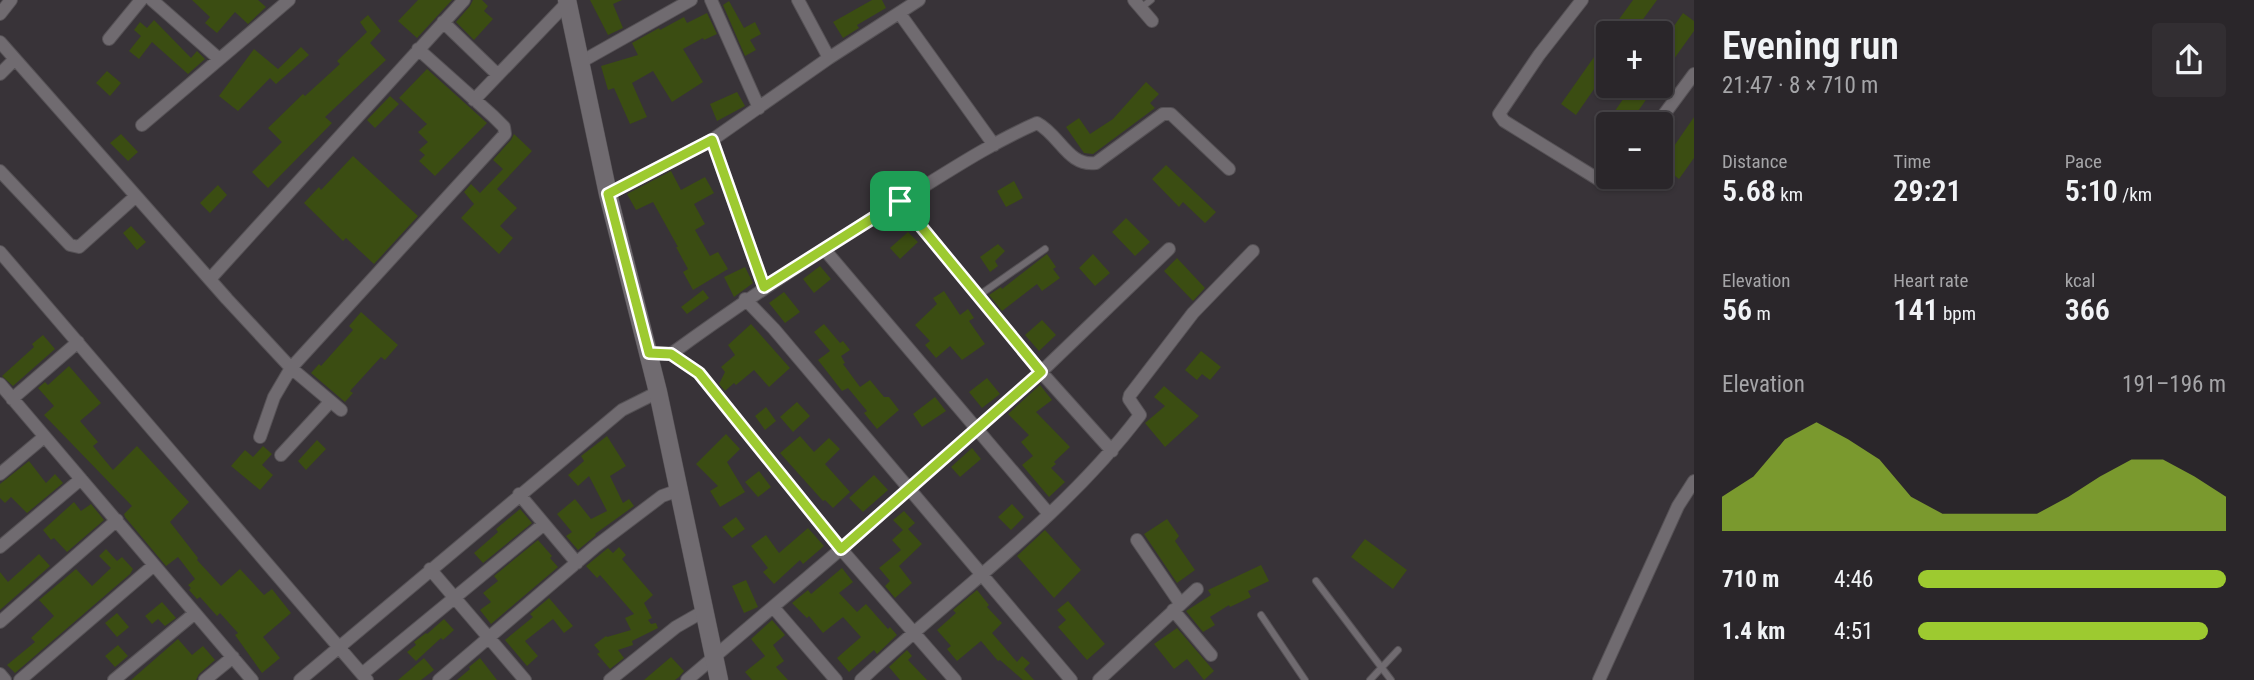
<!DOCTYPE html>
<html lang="en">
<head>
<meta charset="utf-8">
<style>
  :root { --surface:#2a262a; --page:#322e32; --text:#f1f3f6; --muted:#a5a5a8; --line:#464347; --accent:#9dca30 }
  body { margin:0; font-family:"Roboto Condensed",sans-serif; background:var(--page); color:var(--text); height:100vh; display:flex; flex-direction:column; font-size:26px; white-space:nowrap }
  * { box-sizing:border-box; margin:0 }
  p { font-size:23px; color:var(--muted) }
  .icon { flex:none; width:38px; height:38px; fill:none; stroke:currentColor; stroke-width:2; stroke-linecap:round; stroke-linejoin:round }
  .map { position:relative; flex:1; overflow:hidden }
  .drawer { display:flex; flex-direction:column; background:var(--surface); width:560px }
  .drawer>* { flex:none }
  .fabs { position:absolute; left:1596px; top:21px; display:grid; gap:14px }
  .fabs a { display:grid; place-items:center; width:77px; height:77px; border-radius:7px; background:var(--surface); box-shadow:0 2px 5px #0004,0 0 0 2px var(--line); font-size:35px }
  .pin { position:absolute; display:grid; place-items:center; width:60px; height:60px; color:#fff; margin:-30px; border-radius:14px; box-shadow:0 4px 10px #0006 }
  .round { display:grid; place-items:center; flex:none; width:74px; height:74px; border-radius:7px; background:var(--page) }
  .head { display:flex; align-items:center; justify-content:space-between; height:119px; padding:0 28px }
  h1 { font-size:38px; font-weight:600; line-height:52px }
  .figures { display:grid; grid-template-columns:repeat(3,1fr); gap:10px; height:119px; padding:7px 28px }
  .figures div { display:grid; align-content:center }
  .figures b { font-size:30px; font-weight:600 }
  .figures small { font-size:19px; font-weight:400 }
  .figures p { font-size:19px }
  .chart { height:196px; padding:14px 28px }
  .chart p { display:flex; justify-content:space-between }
  .chart svg { width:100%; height:126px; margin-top:7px; fill:var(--accent); opacity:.7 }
  ul { padding:0 28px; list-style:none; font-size:23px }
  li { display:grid; grid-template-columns:112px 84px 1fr; align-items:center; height:52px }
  li i { height:18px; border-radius:9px; background:var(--accent) }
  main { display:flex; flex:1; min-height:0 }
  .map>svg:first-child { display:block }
</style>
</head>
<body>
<main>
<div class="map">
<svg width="1694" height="680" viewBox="0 0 1694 680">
  <rect width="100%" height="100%" fill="#383338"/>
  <path fill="#3b4d12" d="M192,0H258L266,7L248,24L235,12L217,33L205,23L210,17Z
    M418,0H452L417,38L398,21Z
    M473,0H482L488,6L484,11L493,19L474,40L456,22L470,6Z
    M590,0H622L613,4L623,28L608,35Z
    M872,0H882L886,8L857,25L859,28L843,38L833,22Z
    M1633,0H1657L1633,33H1609Z
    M729,1L744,28L755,22L761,34L750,40L756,50L745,56L723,5Z
    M707,13L717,34L704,40L703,38L683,49L703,82L672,102L653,71L632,83L647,117L630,124L614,88L608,90L601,66L638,55L632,43L659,28L660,30L684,17L687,23Z
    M1683,13L1694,21V31L1661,77V45Z
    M368,15L381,31L370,43L386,60L325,117L332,123L268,188L252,172L282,142L268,128L303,94L305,96L340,64L337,61L367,32L360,22Z
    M154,20L191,58L197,51L205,59L188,74L152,42L139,59L129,51L141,36L134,30L140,22L147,28Z
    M301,47L309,55L276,84L270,78L238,111L219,96L254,49L278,69Z
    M1594,57L1608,69L1576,115L1561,104Z
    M427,69L487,123L435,176L419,161L425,155L419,150L428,142L418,132L427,124L399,98Z
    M107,71L121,83L110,96L96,83Z
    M1146,82L1159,94L1150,103L1155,108L1093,154L1084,153L1066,127L1079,118L1090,134L1113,119Z
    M1632,86H1638L1650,94L1629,124H1606Z
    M737,92L745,106L717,121L710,104Z
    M390,96L399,104L375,128L367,120Z
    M1694,117V158L1679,179L1661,165Z
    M121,134L138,152L128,161L110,143Z
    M514,134L532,151L497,189L517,208L500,226L513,238L499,254L461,218L474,204L464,192L471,184L480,193L503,169L493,160L511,140Z
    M353,156L418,216L374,264L346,238L343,241L304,203L319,187L321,190Z
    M1166,165L1216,212L1205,223L1183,202L1179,207L1152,179Z
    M671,171L681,190L705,177L714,193L694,204L705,224L695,230L710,256L718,252L728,269L693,290L683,272L688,269L676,247H678L653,202L636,210L627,194Z
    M1014,181L1023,198L1006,207L997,191Z
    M218,185L227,195L210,213L200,203Z
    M1126,218L1150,242L1135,256L1112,232Z
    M131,226L146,242L137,250L123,233Z
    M908,232L918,242L900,259L890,248Z
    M998,244L1005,251L995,261L998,266L990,272L980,257Z
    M1047,254L1056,267L1053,269L1060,278L1042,291L1037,284L1002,311L989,295L1001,287L1002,289Z
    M1093,254L1110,273L1095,286L1079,268Z
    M1177,258L1205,288L1193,301L1164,271Z
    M820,266L831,279L814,293L803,279Z
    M745,267L753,283L734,297L724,277Z
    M703,290L709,298L687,314L681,307Z
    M944,291L960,315L968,309L974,318L969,321L985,344L962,360L950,346L936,358L925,345L930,341L915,325L937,304L933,298Z
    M784,292L800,312L785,323L769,303Z
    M361,312L398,345L385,360L381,357L350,391L353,393L345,402L311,373L319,364L321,366L353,330L349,326Z
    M1042,320L1056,335L1039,351L1025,335Z
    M751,324L790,368L769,387L754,370L736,385L734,383L725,391L719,384L725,372L721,367L735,355L728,345Z
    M824,324L840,343L843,341L850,350L841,356L845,363L843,364L860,387L870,380L884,397H889L899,410L877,429L864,413L867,411L848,388L842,391L818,360L830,351L814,332Z
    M43,335L55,349L13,386L2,376L34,347L32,344Z
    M1201,351L1221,367L1210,380L1202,374L1197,380L1185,370Z
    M69,366L101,403L80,421L98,442L93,446L113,470L137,446L189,502L170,522L198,558L197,560L221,586L240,569L264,595L272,589L291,613L263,637L280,658L262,673L235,635L238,633L220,613L217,616L200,597L197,599L189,590L191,588L188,585L195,579L178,557L166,566L125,517L124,514L132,506L44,415L54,406L38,388L45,382L48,385Z
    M987,378L1000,394L982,408L969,392Z
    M1040,385L1052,400L1036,412L1070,447L1054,462L1056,464L1051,468L1065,482L1049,497L1022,465L1033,456L1021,442L1029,435L1008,414Z
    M1164,386L1199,416L1165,447L1145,423L1165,406L1154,397Z
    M935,397L946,411L922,427L913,414Z
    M797,402L810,416L793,432L780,417Z
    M766,407L776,421L765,430L755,416Z
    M726,434L740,449L727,462L745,492L720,507L710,491L718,486L696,464Z
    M607,436L626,466L610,476L623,503L629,499L634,506L595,534L596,535L578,550L566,536L572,532L557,514L575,499L591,519L607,511L589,476L578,486L568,475L584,461L581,456Z
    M800,436L814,452L829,438L840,449L825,464L850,492L833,508L825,500L823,501L780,453Z
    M317,440L326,449L306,470L298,461Z
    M263,446L272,454L262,465L273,475L260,490L231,466L245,450L253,457Z
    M972,448L981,459L960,477L951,467Z
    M29,461L46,483L55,474L63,483L27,513L11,497L5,503L0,498V484Z
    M759,471L771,487L758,497L745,482Z
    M874,475L888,490L863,512L849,498Z
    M74,502L81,511L91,504L104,520L67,552L54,538L51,540L43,530Z
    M1012,504L1024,517L1011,530L998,517Z
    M520,509L532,523L483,563L474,553L498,532L496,529Z
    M904,511L915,523L908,529L922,544L899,566L912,583L895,598L885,586L890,581L879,568L901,550L892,540L903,530L893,520Z
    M736,517L745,529L732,538L722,527Z
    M1167,519L1179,536L1175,541L1195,570L1177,583L1144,534Z
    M808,528L824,546L803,564L800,560L774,584L763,572L768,568L751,546L766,535L779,553Z
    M1045,530L1081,570L1054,598L1017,556Z
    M1365,539L1407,570L1393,589L1351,557Z
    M538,540L552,556L550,558L558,567L491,624L480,610L491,602L483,593L498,581L494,576Z
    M619,547L626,555L622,559L653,595L644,603L652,618L648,620L651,624L656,623L658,628L632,641L633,645L618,650L624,658L610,669L597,654L600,652L594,645L606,636L607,637L631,630L625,618L634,614L600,575L597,578L586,566L608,548L613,553Z
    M106,549L117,561L122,557L133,569L130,574L15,673L7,665L35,642L31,638L54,616L39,600L76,569L92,586L111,568L99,556Z
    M39,554L50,566L0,610V572L8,582Z
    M1261,565L1269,581L1248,591L1251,597L1230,607L1229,605L1210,617L1215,625L1203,632L1186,611L1211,595L1208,590Z
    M842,568L853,582L839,593L857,612L866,604L888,629L890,627L897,635L877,654L874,650L849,672L837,658L861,637L843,617L823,633L809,616L807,618L792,603L808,590L811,594Z
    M746,580L758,607L744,613L732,586Z
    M977,590L989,605L987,607L1002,623L992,633L1017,662L1022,656L1030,663L1024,669L1034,680H1023L1000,660L998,661L981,641L957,661L947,649L951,646L937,630L956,613L953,610Z
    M549,598L573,626L564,633L553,619L525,641L538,656L527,666L505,640L533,617L530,614Z
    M1068,601L1105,644L1087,660L1058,627L1066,620L1057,610Z
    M162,602L176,618L165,626L158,619L152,624L145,616Z
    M117,613L129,627L117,637L105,623Z
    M444,619L454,630L443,640L441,638L416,661L407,652L416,645L414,642L426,633L427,634Z
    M772,620L785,635L773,645L784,661L776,667L788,680H752L745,672L765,656L751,639Z
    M1177,628L1214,671L1204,680L1187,659L1174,669L1154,644Z
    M178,639L192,655L203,646L215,660L199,674L196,680H131Z
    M118,645L128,656L115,667L105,656Z
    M907,650L912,656L908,660L927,680H900L889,667Z
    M671,657L684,671L679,677L675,680H644Z
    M424,658L434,670L421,680H398Z
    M480,658L497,680H457L470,669L469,667Z"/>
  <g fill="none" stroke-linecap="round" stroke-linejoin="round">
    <defs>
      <path id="lane" d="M1141,8L1151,0
        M978,296L1045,249
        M1316,581L1391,680
        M1261,615L1305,680
        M1370,680L1398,650"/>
      <path id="street" d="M152,0L218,58
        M711,0L759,108
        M798,0L829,58
        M1134,0L1152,21
        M1582,0L1539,55L1499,114L1504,121L1601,181L1611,183L1620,177
        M0,14L11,0
        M900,14L994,145
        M443,22L498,75
        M109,39L141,0
        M0,42L227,299L291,368L341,410
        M579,63L691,0
        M0,74L15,59
        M474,100L567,3
        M1657,124L1694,74
        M142,125L289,0
        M712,140L764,287
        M0,171L70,245L79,247L136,196
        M608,194L712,140L829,58L919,0
        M900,201L1041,372L1112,451
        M824,249L1049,514
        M0,252C123,394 244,538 367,680
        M210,279L464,0
        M745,299L774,329L1071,680
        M649,353L671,354L699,373L841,549L955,680
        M671,354C746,299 823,249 902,200C946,173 989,144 1037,123C1060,135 1068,167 1096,163L1163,114H1171L1229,169
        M0,384L252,680
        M12,399L78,342
        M260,437L274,397L291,368L505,134L504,127L493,116L418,49
        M281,455L330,402
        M0,474L44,437
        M519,494L577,563
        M1137,540L1180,603
        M0,547L81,479
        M430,569L525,680
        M773,607L836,680
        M1173,610L1211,655
        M0,622L117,520
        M0,674L5,680
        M362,674L544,524
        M20,680L154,565
        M114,680L195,613
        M205,680L233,657
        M300,680L622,410L658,392
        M439,680L596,546L662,496L679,490
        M610,680L676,627L704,611
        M687,680L841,549L1041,372L1169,249
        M861,680C955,592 1061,519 1140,415L1129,399L1130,395L1193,313L1253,251
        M1099,680L1197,589
        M1599,680L1678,506L1694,481"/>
      <path id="secondary" d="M567,0L608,194L658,392L719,680"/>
    </defs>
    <use href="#lane" stroke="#565256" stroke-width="8"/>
    <use href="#street" stroke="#565256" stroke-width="14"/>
    <use href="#secondary" stroke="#565256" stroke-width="19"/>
    <use href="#lane" stroke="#706b70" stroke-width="6"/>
    <use href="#street" stroke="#706b70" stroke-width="12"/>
    <use href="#secondary" stroke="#706b70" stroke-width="18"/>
  </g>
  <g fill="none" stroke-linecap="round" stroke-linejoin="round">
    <defs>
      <path id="route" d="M712,140L764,287L900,201L1041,372L841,549L699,373L671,354L649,353L608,194Z"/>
    </defs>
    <use href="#route" stroke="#fff" stroke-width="14"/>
    <use href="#route" stroke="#9dca30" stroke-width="9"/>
  </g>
</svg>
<div class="fabs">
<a>+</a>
<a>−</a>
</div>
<div class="pin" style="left:900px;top:201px;background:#1e9e55"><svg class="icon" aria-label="arrive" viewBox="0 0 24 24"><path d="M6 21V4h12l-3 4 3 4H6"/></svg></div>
</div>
<section class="drawer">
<div class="head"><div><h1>Evening run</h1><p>21:47 · 8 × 710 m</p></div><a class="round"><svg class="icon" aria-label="share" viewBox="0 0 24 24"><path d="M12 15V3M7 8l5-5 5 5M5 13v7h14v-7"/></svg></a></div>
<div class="figures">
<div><p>Distance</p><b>5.68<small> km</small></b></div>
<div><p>Time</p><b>29:21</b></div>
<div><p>Pace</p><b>5:10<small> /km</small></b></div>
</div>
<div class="figures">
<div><p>Elevation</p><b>56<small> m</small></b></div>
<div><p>Heart rate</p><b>141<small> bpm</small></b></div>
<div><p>kcal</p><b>366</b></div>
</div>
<div class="chart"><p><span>Elevation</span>191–196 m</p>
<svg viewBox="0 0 160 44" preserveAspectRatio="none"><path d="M0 44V32L10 25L20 12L30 6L40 12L50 19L60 32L70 38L80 38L90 38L100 38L110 32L120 25L130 19L140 19L150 25L160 32V44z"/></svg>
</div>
<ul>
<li><b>710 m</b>4:46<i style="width:100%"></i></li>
<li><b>1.4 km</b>4:51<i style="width:94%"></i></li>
</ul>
</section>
</main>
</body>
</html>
